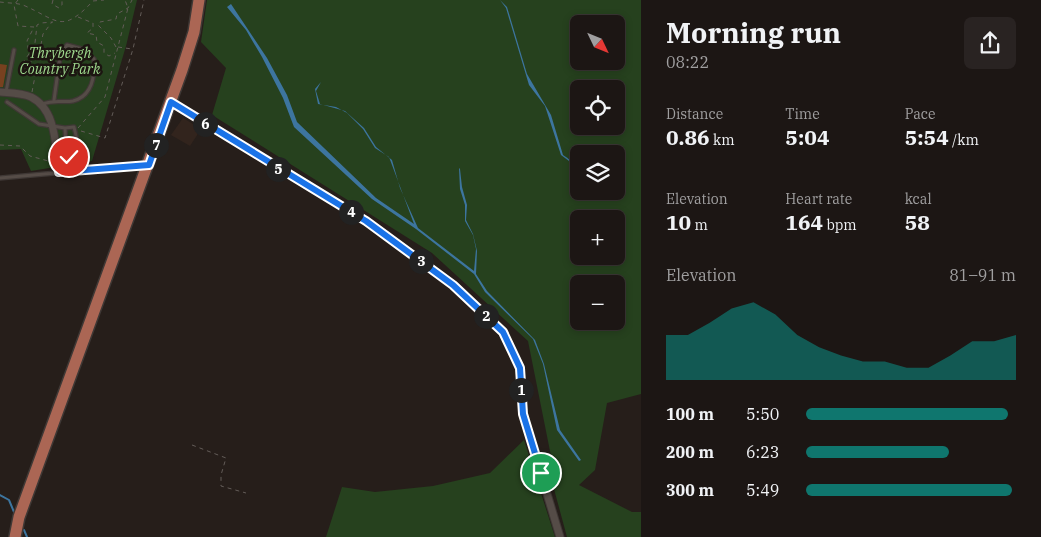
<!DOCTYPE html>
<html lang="en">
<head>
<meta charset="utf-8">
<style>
  :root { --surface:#1c1614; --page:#292322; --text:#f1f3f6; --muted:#a09fa0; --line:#3a3534; --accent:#0f766e }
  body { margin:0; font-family:"IBM Plex Serif",serif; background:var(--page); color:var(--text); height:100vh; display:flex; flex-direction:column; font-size:19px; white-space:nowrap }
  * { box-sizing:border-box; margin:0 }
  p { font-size:16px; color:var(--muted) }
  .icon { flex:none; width:28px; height:28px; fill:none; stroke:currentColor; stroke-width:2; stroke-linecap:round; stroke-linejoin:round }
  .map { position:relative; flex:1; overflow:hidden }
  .details { display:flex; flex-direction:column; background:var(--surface); width:400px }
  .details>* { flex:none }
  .needle { width:32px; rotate:133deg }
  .buttons { position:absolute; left:570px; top:15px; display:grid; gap:10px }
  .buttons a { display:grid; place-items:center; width:55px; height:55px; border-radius:8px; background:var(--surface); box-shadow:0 2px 8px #0003,0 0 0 1px var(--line); font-size:25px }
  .pin { position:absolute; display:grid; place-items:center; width:42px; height:42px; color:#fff; margin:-21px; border:2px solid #fff; border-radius:50%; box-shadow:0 1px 5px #0007 }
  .km { position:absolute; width:25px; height:25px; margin:-12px; border-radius:50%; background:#222; color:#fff; font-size:14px; line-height:25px; text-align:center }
  .round { display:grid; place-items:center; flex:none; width:52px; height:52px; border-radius:8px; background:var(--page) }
  .headline { display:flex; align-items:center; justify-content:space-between; height:85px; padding:0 25px }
  h1 { font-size:28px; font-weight:700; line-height:38px }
  .figures { display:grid; grid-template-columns:repeat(3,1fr); gap:8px; height:85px; padding:5px 25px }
  .figures div { display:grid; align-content:center }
  .figures b { font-size:21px; font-weight:700 }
  .figures small { font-size:14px; font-weight:400 }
  .figures p { font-size:14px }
  .chart { height:140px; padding:10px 25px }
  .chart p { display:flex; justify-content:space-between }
  .chart svg { width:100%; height:90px; margin-top:5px; fill:var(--accent); opacity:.7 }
  ul { padding:0 25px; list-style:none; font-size:16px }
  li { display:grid; grid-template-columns:80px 60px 1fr; align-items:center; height:38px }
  li i { height:12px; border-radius:6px; background:var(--accent) }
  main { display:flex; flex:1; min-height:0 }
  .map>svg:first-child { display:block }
</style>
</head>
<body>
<main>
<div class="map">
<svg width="641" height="537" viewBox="0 0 641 537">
  <rect width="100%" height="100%" fill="#261e1a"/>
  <path fill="#32241d" d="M183,118L201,129L190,146L171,135Z"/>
  <path fill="#26411e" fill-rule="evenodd" d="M0,0H137L126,46L92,161L31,171L21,149L0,150Z
    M207,0H641V394L607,403L595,470L579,485L632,512H641V537H567L551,478L553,466L528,341L432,253L212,115L226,68L201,42ZM579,24H616V61H579ZM579,89H616V126H579ZM579,154H616V191H579ZM579,219H616V256H579ZM579,284H616V321H579Z
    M524,440L555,537H326L342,487L375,492L433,486L490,473Z"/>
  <path fill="#3d759f" d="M500,0L507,7L527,74L551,115L563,155C575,163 579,167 579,182L573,164L561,155L545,106L529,85L506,8Z
    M231,4L267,58L287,95L297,122L376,198L414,224L389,157L375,148L363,129L347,113L336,107L318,104L315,89L321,82L316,91L320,104L345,111L364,128L376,147L392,160L400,188L418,228L474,271L476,249L473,235L465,221V205L460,189L459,168L460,169L462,187L467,205L466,220L473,234L477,251L476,274L487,291L535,340L544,364L560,430L581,460L579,461L557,430L543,364L533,339L485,292L474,274L416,229L372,199L294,127L283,98L262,57L246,30L227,7Z"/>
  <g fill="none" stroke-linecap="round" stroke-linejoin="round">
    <path stroke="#3d759f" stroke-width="2" d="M0,495L9,500L14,512
      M24,530L27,537"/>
  </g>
  <path fill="#77411f" d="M0,64L7,65L3,87H0Z"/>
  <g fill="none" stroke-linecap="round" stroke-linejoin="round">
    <defs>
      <path id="service" d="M6,92L14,50
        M7,102L39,124L65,128
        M42,104C56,99 62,103 73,101C93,96 95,76 94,59L82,49L67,45L60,57L54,100
        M56,150L66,148V155L76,156L78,144L74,127L65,128L66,148
        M0,178L144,165"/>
      <path id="minor" d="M0,92C10,93 22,93 31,97C57,110 55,146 59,171
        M171,102L366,221L453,285L503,332L520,368L523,414L560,537"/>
      <path id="primary" d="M15,537L19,517L182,70L194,32L199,0"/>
    </defs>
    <use href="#service" stroke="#3f3835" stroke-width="5.5"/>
    <use href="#minor" stroke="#3f3835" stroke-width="9"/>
    <use href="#primary" stroke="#3f3835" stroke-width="14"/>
    <path stroke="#635c58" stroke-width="1" stroke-dasharray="4 4" stroke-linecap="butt" d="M18,0L14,5L18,26L34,27L27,41L29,54L24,61V64L33,61L37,25L41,23L53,22
      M53,0L52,4L59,8L62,5V0
      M0,2C7,3 17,3 23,5C58,20 61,35 93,1L104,0
      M78,17L93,23V28L87,33L96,35L97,42L104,46V53L109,56L115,53
      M116,47L111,38L98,25L100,22L116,19L117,14L128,8L132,0
      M118,47L132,49
      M32,92L43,34L52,22
      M78,128L105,97L128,8L125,0
      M81,131L105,138L133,49L144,0
      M0,145L20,146L30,156L52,162
      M192,445L226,458L221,475V486L246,493"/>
    <use href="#service" stroke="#554c47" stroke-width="3"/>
    <use href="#minor" stroke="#554c47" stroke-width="7"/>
    <use href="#primary" stroke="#ab6654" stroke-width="11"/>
  </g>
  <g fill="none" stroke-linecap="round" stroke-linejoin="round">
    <defs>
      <path id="route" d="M69,157L66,155L57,161L59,172L149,165L171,102L366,221L453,285L503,332L520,368L523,414L541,473"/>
    </defs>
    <use href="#route" stroke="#fff" stroke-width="10"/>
    <use href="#route" stroke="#1a73e8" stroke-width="6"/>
  </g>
  <g text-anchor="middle" stroke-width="5" stroke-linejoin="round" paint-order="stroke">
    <g font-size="14" font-style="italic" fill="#9ed88d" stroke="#1c1511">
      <text x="60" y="58">Thrybergh<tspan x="60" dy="16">Country Park</tspan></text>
    </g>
  </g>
</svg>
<div class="buttons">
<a><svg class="needle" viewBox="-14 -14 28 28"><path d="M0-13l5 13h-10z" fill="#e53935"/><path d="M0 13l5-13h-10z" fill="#a09fa0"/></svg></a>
<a><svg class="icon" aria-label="locate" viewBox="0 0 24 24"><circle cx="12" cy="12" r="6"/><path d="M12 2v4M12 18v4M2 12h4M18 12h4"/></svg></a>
<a><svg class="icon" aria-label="layers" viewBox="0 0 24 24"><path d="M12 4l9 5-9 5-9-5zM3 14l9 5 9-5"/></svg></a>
<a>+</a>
<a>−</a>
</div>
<div class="pin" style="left:541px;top:473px;background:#1e9e55"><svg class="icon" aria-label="arrive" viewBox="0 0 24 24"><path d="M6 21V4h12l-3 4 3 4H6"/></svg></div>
<div class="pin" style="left:69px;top:157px;background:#d93025"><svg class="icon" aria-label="check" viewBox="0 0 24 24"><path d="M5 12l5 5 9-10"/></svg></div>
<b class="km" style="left:521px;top:390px">1</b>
<b class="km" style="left:486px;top:316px">2</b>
<b class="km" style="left:421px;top:261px">3</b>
<b class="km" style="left:351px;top:212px">4</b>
<b class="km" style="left:278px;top:169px">5</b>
<b class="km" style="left:205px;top:124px">6</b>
<b class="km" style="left:156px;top:145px">7</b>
</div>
<section class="details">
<div class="headline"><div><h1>Morning run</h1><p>08:22</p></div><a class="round"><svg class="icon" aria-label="share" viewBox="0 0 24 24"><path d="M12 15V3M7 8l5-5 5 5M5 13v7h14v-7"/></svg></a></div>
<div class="figures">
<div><p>Distance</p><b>0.86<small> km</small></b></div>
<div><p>Time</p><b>5:04</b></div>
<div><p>Pace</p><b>5:54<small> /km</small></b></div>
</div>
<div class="figures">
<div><p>Elevation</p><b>10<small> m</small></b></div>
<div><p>Heart rate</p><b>164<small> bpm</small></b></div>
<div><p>kcal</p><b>58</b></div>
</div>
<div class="chart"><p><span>Elevation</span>81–91 m</p>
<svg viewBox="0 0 160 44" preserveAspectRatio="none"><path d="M0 44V22L10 22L20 16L30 9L40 6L50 12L60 22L70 28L80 32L90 35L100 35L110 38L120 38L130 32L140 25L150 25L160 22V44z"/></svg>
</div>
<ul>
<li><b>100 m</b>5:50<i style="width:96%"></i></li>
<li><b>200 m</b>6:23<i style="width:68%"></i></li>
<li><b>300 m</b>5:49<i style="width:98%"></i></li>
</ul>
</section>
</main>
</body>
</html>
